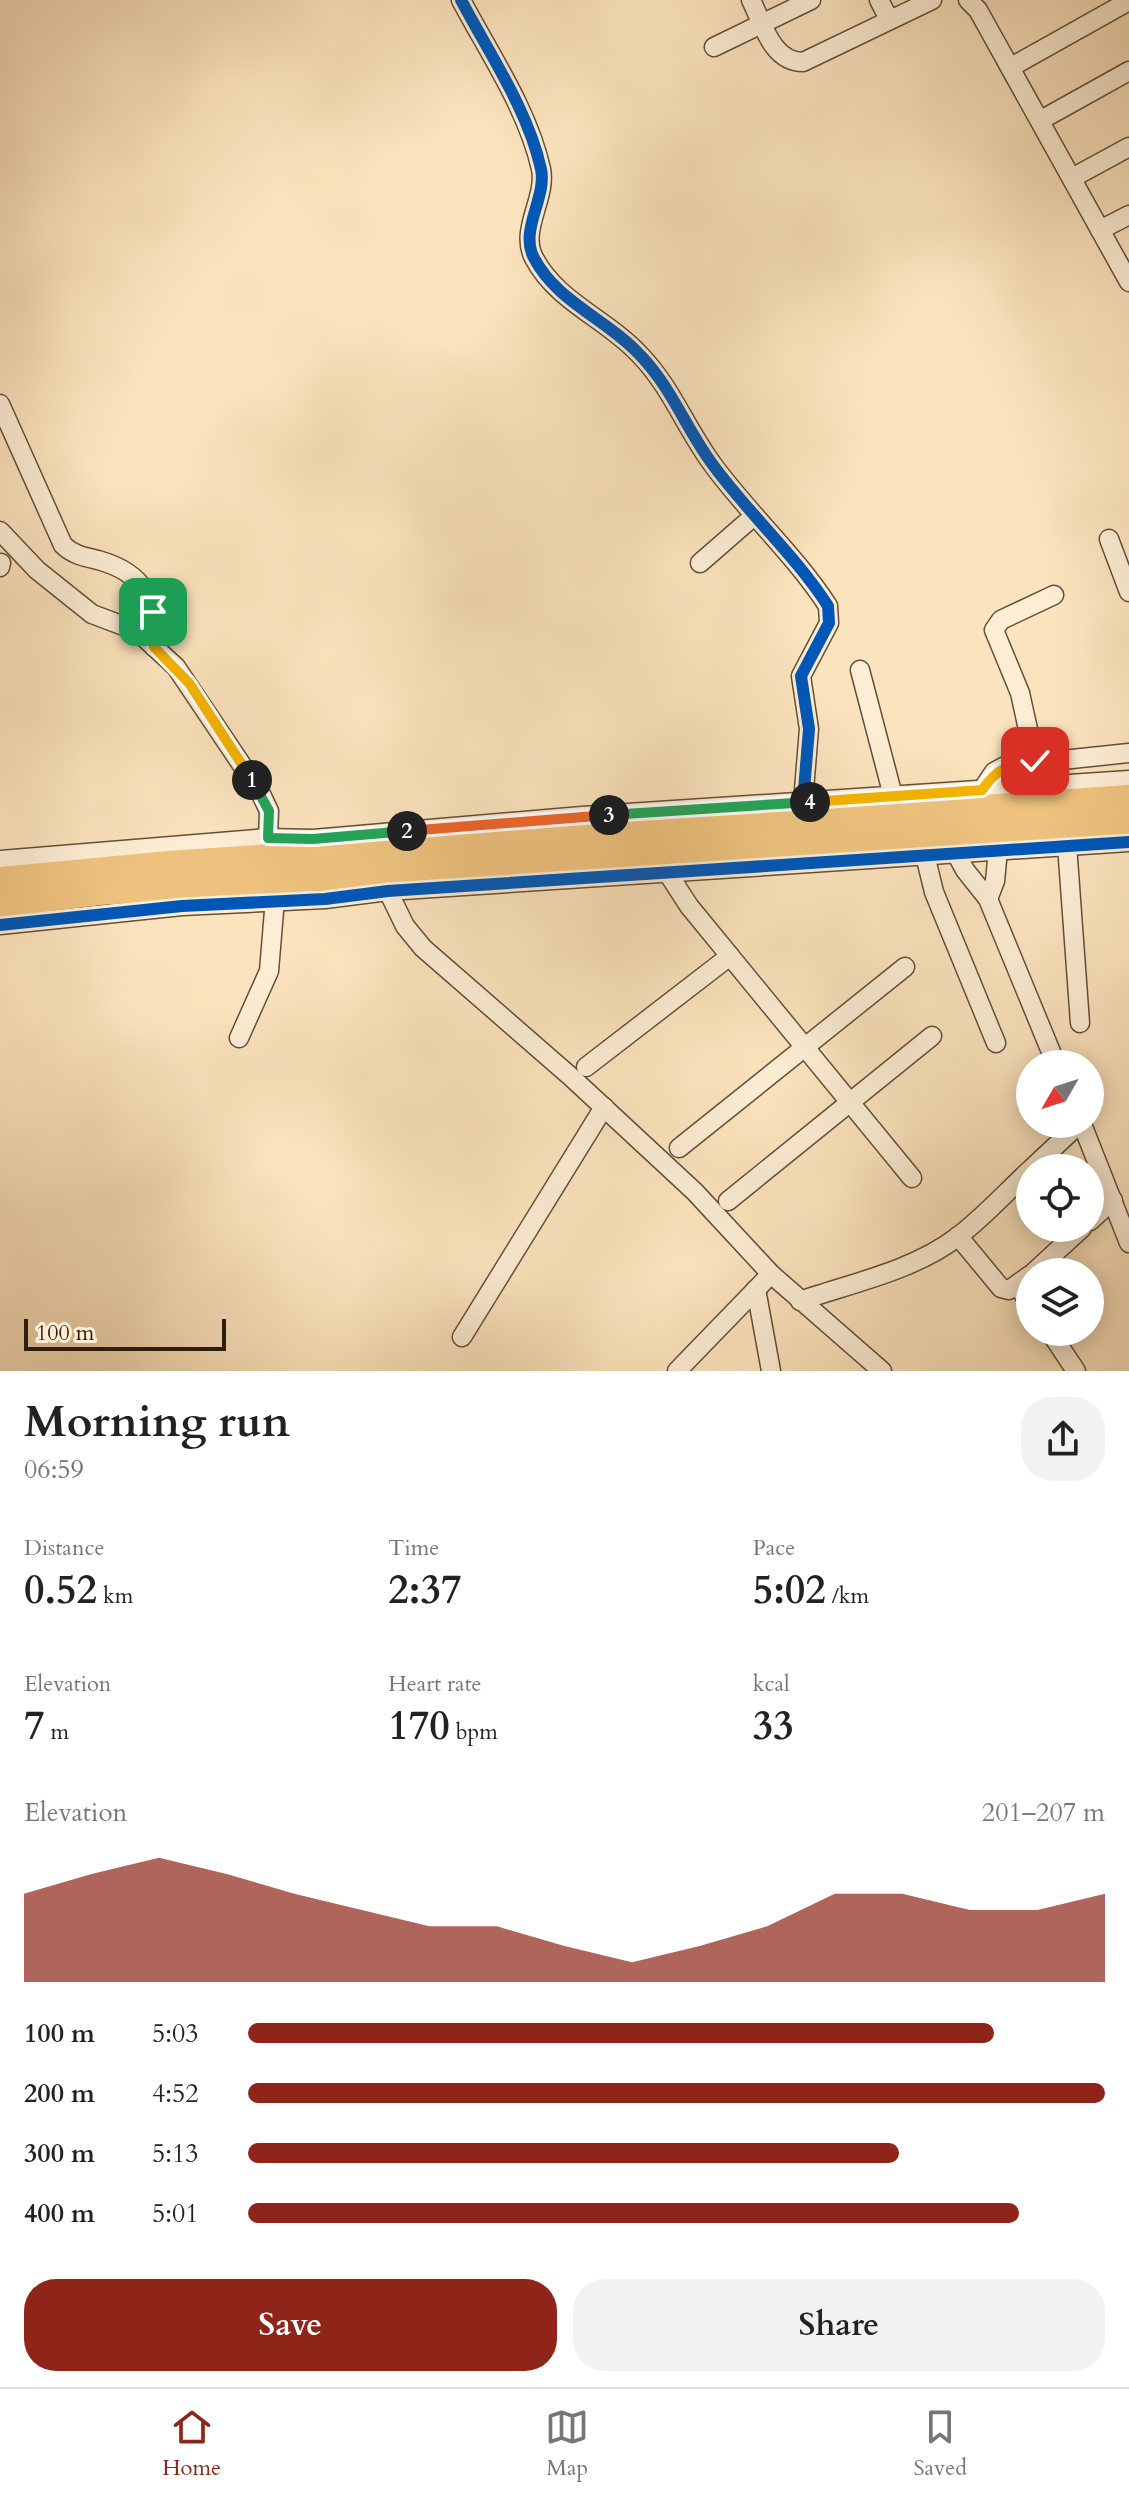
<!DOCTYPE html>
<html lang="en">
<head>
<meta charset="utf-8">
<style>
  :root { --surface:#fff; --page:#f2f2f2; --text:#222; --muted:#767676; --line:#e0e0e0; --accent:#8f2418 }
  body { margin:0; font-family:Cardo,serif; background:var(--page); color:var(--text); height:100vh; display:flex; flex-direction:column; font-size:30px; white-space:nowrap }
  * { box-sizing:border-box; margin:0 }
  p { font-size:26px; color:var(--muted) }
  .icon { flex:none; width:44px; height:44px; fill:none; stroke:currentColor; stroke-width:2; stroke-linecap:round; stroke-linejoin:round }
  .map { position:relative; height:1371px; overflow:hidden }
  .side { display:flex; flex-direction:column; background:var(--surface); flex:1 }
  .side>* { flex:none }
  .needle { width:52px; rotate:231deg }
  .fabs { position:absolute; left:1016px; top:1050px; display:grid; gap:16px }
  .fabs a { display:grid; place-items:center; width:88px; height:88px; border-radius:50%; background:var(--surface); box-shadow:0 4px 20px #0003; font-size:40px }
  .scale { position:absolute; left:24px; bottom:20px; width:202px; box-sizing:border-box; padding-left:8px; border:4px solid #301e0d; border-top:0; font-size:22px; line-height:28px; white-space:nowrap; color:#301e0d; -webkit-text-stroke:6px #fcedd4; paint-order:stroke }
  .pin { position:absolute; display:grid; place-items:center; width:68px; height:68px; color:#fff; margin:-34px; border-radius:16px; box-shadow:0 4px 12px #0006 }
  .km { position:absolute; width:40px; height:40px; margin:-20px; border-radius:50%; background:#222; color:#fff; font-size:22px; line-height:40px; text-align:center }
  .round { display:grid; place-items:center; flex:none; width:84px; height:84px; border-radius:32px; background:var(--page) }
  .summary { display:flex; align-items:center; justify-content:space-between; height:136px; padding:0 24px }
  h1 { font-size:44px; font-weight:600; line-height:60px }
  .stats { display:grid; grid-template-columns:repeat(3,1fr); gap:12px; height:136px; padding:8px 24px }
  .stats div { display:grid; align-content:center }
  .stats b { font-size:40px; font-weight:600 }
  .stats small { font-size:22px; font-weight:400 }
  .stats p { font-size:22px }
  .chart { height:224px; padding:16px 24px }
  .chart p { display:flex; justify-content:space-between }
  .chart svg { width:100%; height:144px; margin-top:8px; fill:var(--accent); opacity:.7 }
  .action { display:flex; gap:16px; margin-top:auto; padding:16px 24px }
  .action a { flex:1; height:92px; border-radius:32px; background:var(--accent); color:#fff; font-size:32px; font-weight:600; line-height:92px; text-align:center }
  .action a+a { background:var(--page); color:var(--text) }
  ul { padding:0 24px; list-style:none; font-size:26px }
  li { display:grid; grid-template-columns:128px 96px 1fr; align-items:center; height:60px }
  li i { height:20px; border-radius:10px; background:var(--accent) }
  .tab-bar { display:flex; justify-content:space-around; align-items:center; height:112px; border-top:2px solid var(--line); background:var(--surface); font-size:22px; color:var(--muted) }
  .tab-bar a { display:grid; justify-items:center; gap:4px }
  .tab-bar .on { color:var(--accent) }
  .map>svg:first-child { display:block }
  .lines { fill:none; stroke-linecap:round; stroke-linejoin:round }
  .minor-casing { stroke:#634f39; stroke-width:21 }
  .highway-casing { stroke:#301e0d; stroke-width:31 }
  .minor { stroke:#fcedd4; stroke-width:18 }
  .highway { stroke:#eec27e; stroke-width:28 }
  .cycleway-casing { stroke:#fcedd4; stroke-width:17 }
  .cycleway { stroke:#0057b8; stroke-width:12 }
  .split-1-casing { stroke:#fff; stroke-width:16 }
  .split-2-casing { stroke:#fff; stroke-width:16 }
  .split-3-casing { stroke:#fff; stroke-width:16 }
  .split-4-casing { stroke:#fff; stroke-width:16 }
  .split-5-casing { stroke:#fff; stroke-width:16 }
  .split-1 { stroke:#f5b400; stroke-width:10 }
  .split-2 { stroke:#22a559; stroke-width:10 }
  .split-3 { stroke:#f0652b; stroke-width:10 }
  .split-4 { stroke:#22a559; stroke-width:10 }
  .split-5 { stroke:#f5b400; stroke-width:10 }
</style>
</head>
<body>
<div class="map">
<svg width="1129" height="1371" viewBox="0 0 1129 1371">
  <rect width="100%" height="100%" fill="#fbe3bd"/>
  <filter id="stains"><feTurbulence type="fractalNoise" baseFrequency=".0025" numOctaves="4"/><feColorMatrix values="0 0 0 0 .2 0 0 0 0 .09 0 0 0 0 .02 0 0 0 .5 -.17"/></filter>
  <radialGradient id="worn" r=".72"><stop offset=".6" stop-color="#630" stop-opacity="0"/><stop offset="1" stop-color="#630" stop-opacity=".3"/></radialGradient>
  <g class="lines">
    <g class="minor-casing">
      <g id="minor">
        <path d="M461,0C489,53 528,110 541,169C547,198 519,230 534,258C557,302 607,319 640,355C672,388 686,429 713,465C749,514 795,555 828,606L829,623L801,676L809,729L803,802"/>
        <path d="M751,0C763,24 772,62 803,62L932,0"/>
        <polyline points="879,0 889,19"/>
        <polyline points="968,0 978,10 1129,282"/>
        <polyline points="714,47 811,0"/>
        <polyline points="1011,67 1129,1"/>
        <polyline points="1041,120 1129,71"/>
        <polyline points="1072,178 1129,147"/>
        <polyline points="1100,230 1129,215"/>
        <path d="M0,404L63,545C73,555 85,557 98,560C148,574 153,599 154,647"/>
        <polyline points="0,531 37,570 92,614 137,631 176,667 260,792 269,811 268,838"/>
        <polyline points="1109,539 1129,592"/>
        <polyline points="700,563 754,516"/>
        <polyline points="0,567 1,563"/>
        <polyline points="860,670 893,796"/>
        <polyline points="1035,761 1020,693 994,630 1001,620 1054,595"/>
        <polyline points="982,790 994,772 1005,766 1129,753"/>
        <polyline points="1067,845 1080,1023"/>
        <polyline points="956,853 965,870 988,899 1056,1064"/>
        <polyline points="925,855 934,892 996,1043"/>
        <polyline points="0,860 268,838 313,839 582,816 1129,780"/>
        <polyline points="667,872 689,906 912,1178"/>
        <polyline points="388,891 405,926 423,948 570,1076 695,1192 771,1274 882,1371"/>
        <polyline points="988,899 995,881 998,850"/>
        <polyline points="0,925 182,906 325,899 388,891 1129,842"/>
        <polyline points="239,1038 269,971 275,899"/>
        <polyline points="586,1067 730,956"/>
        <polyline points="1082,1124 1129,1243"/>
        <polyline points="679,1148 905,967"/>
        <polyline points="1032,1168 1079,1124"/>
        <polyline points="728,1201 932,1036"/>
        <polyline points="1090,1221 1113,1200"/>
        <polyline points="958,1236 1001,1288 1009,1290 1030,1275"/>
        <polyline points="1034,1272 1082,1228"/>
        <polyline points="1018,1286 1030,1304"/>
        <polyline points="756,1289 771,1371"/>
        <path d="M800,1301C852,1283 912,1271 956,1238C983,1218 1006,1192 1030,1170"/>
        <polyline points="1050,1332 1076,1371"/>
        <polyline points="462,1337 604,1107"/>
        <polyline points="677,1371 771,1274"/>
      </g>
    </g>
    <g class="highway-casing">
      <g id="highway">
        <polyline points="0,881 169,865 1129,799"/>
        <polyline points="0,903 100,891 1129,823"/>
      </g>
    </g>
    <use href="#minor" class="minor"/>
    <use href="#highway" class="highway"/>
    <g class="cycleway-casing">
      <g id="cycleway">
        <path d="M461,0C489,53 528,110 541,169C547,198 519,230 534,258C557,302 607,319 640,355C672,388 686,429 713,465C749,514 795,555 828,606L829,623L801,676L809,729L803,802"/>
        <polyline points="0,925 182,906 325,899 388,891 1129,842"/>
      </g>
    </g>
    <use href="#cycleway" class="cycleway"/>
  </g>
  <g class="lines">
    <g class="split-1-casing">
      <polyline id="split-1" points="153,612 154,647 189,683 252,780"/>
    </g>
    <g class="split-2-casing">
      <polyline id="split-2" points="252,780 269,811 268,838 313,839 407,831"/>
    </g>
    <g class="split-3-casing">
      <polyline id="split-3" points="407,831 609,815"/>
    </g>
    <g class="split-4-casing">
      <polyline id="split-4" points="609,815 810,802"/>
    </g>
    <g class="split-5-casing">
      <path id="split-5" d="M810,802L982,790C999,766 1007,766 1035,761"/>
    </g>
    <use href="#split-1" class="split-1"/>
    <use href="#split-2" class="split-2"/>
    <use href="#split-3" class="split-3"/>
    <use href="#split-4" class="split-4"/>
    <use href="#split-5" class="split-5"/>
  </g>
  <rect width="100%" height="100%" filter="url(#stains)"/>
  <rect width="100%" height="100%" fill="url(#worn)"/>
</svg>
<div class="fabs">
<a><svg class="needle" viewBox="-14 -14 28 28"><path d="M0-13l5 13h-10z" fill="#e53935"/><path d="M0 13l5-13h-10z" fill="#767676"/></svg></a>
<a><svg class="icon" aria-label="locate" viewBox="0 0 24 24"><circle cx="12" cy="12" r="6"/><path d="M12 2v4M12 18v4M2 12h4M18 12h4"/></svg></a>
<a><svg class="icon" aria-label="layers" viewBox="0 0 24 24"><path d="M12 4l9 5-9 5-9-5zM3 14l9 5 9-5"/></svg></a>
</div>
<div class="scale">100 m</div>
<div class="pin" style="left:153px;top:612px;background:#1e9e55"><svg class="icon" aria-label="arrive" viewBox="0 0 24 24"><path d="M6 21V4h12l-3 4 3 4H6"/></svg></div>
<div class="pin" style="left:1035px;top:761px;background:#d93025"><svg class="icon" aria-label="check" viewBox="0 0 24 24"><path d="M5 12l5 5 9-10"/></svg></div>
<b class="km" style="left:252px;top:780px">1</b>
<b class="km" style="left:407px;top:831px">2</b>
<b class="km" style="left:609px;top:815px">3</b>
<b class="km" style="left:810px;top:802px">4</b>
</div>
<section class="side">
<div class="summary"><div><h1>Morning run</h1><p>06:59</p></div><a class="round"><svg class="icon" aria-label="share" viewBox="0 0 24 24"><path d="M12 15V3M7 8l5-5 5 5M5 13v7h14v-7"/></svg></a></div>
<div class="stats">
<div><p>Distance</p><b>0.52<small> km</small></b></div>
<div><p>Time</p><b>2:37</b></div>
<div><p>Pace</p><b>5:02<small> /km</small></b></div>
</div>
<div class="stats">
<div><p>Elevation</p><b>7<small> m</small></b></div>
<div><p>Heart rate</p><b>170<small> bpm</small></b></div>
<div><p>kcal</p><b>33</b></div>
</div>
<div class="chart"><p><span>Elevation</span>201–207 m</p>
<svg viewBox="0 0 160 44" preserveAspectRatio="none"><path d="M0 44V17L10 11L20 6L30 11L40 17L50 22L60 27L70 27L80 33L90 38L100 33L110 27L120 17L130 17L140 22L150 22L160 17V44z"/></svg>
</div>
<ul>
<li><b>100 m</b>5:03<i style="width:87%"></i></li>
<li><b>200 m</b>4:52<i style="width:100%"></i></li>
<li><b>300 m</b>5:13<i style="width:76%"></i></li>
<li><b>400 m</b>5:01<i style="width:90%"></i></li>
</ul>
<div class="action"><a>Save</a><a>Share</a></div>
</section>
<nav class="tab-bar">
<a class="on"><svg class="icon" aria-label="home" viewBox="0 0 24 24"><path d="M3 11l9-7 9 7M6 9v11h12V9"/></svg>Home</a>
<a><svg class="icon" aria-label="map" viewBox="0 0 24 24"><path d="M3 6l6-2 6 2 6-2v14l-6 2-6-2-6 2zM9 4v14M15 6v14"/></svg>Map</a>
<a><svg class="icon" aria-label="saved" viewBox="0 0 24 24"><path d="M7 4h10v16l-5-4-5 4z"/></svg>Saved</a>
</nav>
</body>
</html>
